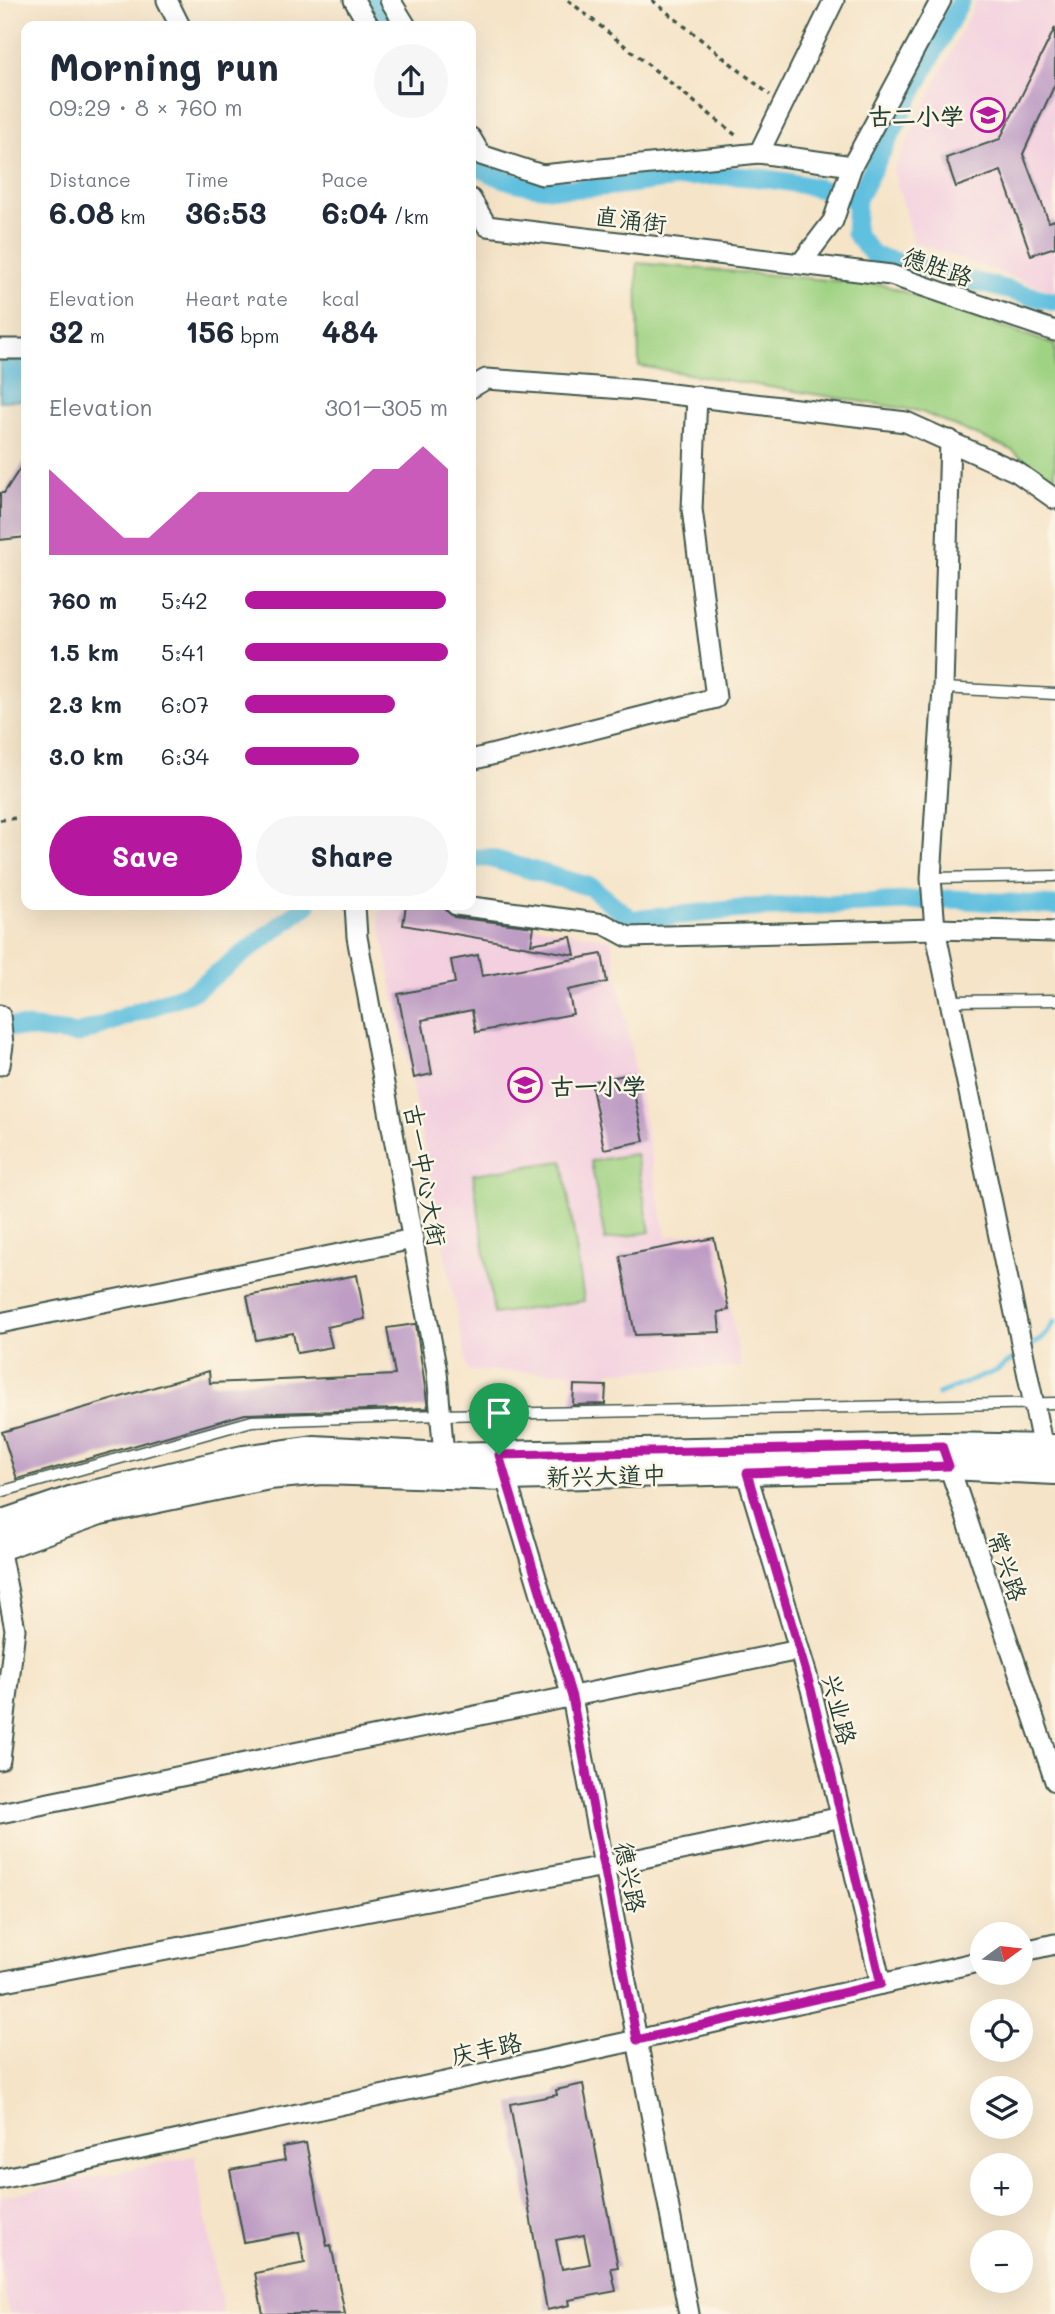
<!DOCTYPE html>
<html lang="en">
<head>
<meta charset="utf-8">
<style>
  :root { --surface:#fff; --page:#f6f6f7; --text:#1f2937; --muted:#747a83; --accent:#b5179e }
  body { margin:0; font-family:Mali,"LXGW WenKai TC",sans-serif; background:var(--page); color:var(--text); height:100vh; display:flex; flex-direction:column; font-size:26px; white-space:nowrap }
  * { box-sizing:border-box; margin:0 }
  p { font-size:23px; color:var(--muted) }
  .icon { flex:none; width:38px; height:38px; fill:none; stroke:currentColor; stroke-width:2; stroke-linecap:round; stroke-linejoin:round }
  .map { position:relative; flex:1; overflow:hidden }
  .drawer { position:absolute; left:21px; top:21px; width:455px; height:889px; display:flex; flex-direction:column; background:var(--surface); border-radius:14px; box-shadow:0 7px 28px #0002 }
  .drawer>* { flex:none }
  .needle { width:46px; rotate:75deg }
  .controls { position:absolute; left:970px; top:1922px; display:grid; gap:14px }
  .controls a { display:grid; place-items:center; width:63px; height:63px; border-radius:50%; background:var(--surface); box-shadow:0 7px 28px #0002; font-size:35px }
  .pin { position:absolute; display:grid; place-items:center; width:60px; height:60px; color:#fff; margin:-72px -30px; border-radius:50% 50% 50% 0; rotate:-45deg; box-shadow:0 0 7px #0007 }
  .pin .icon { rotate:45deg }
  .round { display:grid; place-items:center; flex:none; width:74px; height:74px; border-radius:37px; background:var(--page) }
  .head { display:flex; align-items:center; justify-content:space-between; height:119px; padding:0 28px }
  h1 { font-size:38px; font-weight:700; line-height:52px }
  .metrics { display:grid; grid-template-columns:repeat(3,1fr); gap:10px; height:119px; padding:7px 28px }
  .metrics div { display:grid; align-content:center }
  .metrics b { font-size:30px; font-weight:700 }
  .metrics small { font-size:19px; font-weight:400 }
  .metrics p { font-size:19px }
  .chart { height:196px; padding:14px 28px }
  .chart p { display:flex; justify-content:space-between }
  .chart svg { width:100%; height:126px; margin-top:7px; fill:var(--accent); opacity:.7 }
  .action { display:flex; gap:14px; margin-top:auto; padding:14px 28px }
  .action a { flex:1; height:80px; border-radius:42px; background:var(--accent); color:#fff; font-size:28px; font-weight:700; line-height:80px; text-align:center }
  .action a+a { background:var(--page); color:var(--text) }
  ul { padding:0 28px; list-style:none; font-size:23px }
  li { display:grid; grid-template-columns:112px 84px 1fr; align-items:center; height:52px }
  li i { height:18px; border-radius:9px; background:var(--accent) }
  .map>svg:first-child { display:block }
  .built { fill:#f3cfdf }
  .green { fill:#9fd282; stroke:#5f885b; stroke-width:2 }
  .water { fill:#61c0df; stroke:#407e8a; stroke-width:2 }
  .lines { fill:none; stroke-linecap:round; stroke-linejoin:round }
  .stream { stroke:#61c0df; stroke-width:5 }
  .canal { stroke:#61c0df; stroke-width:19 }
  .building { fill:#be9dc4; fill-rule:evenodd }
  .service-casing { stroke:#3f564a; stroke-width:13 }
  .minor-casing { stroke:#3f564a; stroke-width:23 }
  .secondary-casing { stroke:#3f564a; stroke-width:30 }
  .path { stroke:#3f564a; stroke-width:3.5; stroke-dasharray:5 5; stroke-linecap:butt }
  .service { stroke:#fff; stroke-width:10 }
  .minor { stroke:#fff; stroke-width:19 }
  .secondary { stroke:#fff; stroke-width:26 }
  .route-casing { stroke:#fff; stroke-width:14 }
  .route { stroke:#b5179e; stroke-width:9 }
  .labels { text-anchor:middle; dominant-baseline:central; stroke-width:5; stroke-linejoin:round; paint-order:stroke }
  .poi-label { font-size:24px; font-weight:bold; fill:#1f3d34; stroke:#fcf5e5; text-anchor:end }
  .street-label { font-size:24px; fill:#1f3d34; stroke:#fcf5e5 }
</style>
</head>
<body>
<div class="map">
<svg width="1055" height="2314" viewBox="0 0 1055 2314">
  <rect width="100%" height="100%" fill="#fcf5e5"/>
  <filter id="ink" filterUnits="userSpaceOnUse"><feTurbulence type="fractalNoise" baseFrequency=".0143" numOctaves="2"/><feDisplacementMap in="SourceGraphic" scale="14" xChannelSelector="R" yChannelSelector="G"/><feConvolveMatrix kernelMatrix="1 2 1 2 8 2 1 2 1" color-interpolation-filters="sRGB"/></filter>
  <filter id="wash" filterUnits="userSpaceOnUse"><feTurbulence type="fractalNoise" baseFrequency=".00686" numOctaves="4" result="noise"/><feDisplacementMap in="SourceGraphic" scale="28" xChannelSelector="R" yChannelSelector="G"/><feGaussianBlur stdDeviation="1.57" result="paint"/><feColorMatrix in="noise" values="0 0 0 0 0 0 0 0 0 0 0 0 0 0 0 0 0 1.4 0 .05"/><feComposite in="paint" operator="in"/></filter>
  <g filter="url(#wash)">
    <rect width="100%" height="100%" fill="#f5e4c8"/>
    <g class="built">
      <polygon points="977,0 1055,0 1055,292 914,242 893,170"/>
      <polygon points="390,905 424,905 611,940 666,1237 717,1230 741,1367 609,1371 608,1413 571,1412 572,1372 468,1371 378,913"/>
      <polygon points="195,2156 223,2314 9,2314 0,2267 0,2197"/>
    </g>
    <g class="green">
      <polygon points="637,263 884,285 1055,345 1055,483 1012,450 919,411 639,366"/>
      <polygon points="636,1154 650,1232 605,1240 591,1161"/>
      <polygon points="563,1161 584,1301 494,1314 473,1174"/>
    </g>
    <polygon class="water" points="0,360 26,360 26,400 0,401"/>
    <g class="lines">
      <g class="stream">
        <polyline points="1028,1348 1045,1336 1055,1321"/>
        <polyline points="938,1394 996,1371 1020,1354"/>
      </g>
      <g class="canal">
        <polyline points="371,0 385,26"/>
        <polyline points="961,0 857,199 855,233 874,256 1055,302"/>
        <path d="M471,162C542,211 629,178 707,176C756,174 810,184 856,199"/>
        <polyline points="471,858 489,858 591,887 632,920 751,908 953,899 1055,906"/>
        <polyline points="0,1025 78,1034 194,991 307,905"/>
      </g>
    </g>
    <g id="blocks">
      <g class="building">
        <polygon points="1055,28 1055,84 1023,154 1049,222 1055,220 1055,247 1031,255 1001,171 956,187 946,158 1000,139"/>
        <polygon points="26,459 26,537 0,540 0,493 4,493"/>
        <polygon points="406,905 444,908 454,917 534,927 531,944 571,937 575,955 403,925"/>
        <polygon points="602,954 607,982 568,990 573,1014 476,1032 472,1010 422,1020 432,1074 414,1078 398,994 455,983 451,960 478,955 482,976"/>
        <polygon points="630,1074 644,1141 604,1149 591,1082"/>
        <polygon points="714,1238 729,1310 718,1312 720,1332 635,1335 620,1256"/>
        <polygon points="357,1275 365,1319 327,1327 332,1347 297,1353 293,1333 256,1340 247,1296"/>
        <polygon points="416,1324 428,1408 245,1414 17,1479 2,1432 209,1371 210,1383 395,1375 387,1328"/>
        <polygon points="574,1385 606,1386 605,1404 573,1405"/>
        <path d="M583,2084L618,2267L611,2268L616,2291L569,2300L570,2305L547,2310L510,2104L557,2095L556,2090ZM584,2235L590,2264L562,2269L556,2240Z"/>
        <polygon points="306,2143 327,2246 331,2245 345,2314 263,2314 255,2273 305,2263 299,2232 244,2242 230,2170 285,2160 282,2147"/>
      </g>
    </g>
  </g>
  <g filter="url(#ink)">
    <use href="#blocks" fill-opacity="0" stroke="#3f564a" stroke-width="2"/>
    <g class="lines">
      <g class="service-casing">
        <g id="service">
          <polyline points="943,688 1055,694"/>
          <polyline points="931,878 1055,876"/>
          <polyline points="950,1001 1055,1000"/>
          <polyline points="0,1492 252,1421 441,1415 1055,1403"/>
        </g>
      </g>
      <g class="minor-casing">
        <g id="minor">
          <polyline points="167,0 180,26"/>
          <polyline points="354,0 369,26"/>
          <polyline points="390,0 406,26"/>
          <polyline points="471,138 481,155 542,175 759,153 852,166"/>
          <polyline points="759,153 834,0"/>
          <polyline points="471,199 487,226 891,275 1055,331"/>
          <polyline points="801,263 833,221 852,166 941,0"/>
          <polyline points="0,349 26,349"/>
          <polyline points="471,388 486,379 638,390 906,422 1017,472 1055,499"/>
          <polyline points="950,440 943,688 931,878 935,929 1043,1448"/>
          <polyline points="471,760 716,698 692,509 697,396"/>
          <polyline points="355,905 357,937 437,1372 444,1456"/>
          <polyline points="456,905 604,924 628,937 935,929 1055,932"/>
          <polyline points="0,1015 3,1045 0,1065"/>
          <polyline points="0,1323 413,1239"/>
          <polyline points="945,1454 1055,1781"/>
          <polyline points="743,1461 811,1689 881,1984"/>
          <polyline points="502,1465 572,1697 689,2314"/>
          <polyline points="0,1552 15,1629 0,1760"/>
          <polyline points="0,1813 799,1650"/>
          <polyline points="1020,1952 1055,1944"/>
          <polyline points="0,1982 604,1866 842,1817"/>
          <polyline points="0,2179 637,2040 982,1961"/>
        </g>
      </g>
      <g class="secondary-casing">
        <g id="secondary">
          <polyline points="0,1524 76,1498 243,1459 314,1449 444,1456 942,1446 1055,1448"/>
          <polyline points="0,1547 100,1511 269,1476 321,1471 506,1477 949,1466 1055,1471"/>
        </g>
      </g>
      <g class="path">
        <polyline points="568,0 738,137"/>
        <polyline points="652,0 770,95"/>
        <polyline points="0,820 26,817"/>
      </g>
      <use href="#service" class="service"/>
      <use href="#minor" class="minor"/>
      <use href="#secondary" class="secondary"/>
    </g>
  </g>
  <g class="lines" filter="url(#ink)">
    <g class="route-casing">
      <polygon id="route" points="942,1446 949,1466 747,1473 811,1689 881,1984 637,2040 572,1697 499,1455"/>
    </g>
    <use href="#route" class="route"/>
  </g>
  <defs>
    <g id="school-ring" transform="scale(1.75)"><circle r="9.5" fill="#fcf5e5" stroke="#b5179e" stroke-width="1.5"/><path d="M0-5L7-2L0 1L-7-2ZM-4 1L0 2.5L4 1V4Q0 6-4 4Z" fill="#b5179e"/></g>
  </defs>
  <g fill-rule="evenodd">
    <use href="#school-ring" x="988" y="115"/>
    <use href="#school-ring" x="525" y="1085"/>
  </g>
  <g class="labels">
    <g class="poi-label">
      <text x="964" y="115">古二小学</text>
      <text x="550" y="1085" text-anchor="start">古一小学</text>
    </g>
    <g class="street-label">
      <text transform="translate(631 219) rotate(7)">直涌街</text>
      <text transform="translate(938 266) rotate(19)">德胜路</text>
      <text transform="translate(426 1175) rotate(80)">古一中心大街</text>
      <text transform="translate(606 1475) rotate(-1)">新兴大道中</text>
      <text transform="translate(1008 1566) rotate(71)">常兴路</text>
      <text transform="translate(840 1709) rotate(76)">兴业路</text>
      <text transform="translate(631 1877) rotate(79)">德兴路</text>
      <text transform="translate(486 2048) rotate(-12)">庆丰路</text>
    </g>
  </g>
</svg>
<div class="controls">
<a><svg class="needle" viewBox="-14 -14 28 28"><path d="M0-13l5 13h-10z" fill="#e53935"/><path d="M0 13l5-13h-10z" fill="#747a83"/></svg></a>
<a><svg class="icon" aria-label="locate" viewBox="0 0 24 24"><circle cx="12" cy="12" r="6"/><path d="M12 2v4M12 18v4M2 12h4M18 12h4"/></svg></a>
<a><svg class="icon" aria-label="layers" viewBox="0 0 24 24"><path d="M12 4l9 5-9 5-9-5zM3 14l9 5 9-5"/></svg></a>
<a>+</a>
<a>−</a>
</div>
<div class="pin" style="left:499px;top:1455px;background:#1e9e55"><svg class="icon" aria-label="arrive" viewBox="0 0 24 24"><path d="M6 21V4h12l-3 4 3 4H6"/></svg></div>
<section class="drawer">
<div class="head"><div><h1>Morning run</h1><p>09:29 · 8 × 760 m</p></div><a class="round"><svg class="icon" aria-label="share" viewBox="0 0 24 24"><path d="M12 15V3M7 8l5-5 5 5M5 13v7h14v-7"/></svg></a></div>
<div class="metrics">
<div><p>Distance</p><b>6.08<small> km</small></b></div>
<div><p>Time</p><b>36:53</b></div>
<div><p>Pace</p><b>6:04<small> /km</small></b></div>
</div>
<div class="metrics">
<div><p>Elevation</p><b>32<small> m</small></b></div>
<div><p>Heart rate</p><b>156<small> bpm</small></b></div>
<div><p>kcal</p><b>484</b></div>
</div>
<div class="chart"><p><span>Elevation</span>301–305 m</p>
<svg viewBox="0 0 160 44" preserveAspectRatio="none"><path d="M0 44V14L10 22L20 30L30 38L40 38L50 30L60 22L70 22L80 22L90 22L100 22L110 22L120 22L130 14L140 14L150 6L160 14V44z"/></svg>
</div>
<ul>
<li><b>760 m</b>5:42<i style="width:99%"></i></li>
<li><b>1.5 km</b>5:41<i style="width:100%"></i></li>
<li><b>2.3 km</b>6:07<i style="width:74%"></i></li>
<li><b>3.0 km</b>6:34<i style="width:56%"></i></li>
</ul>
<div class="action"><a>Save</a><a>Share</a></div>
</section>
</div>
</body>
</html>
